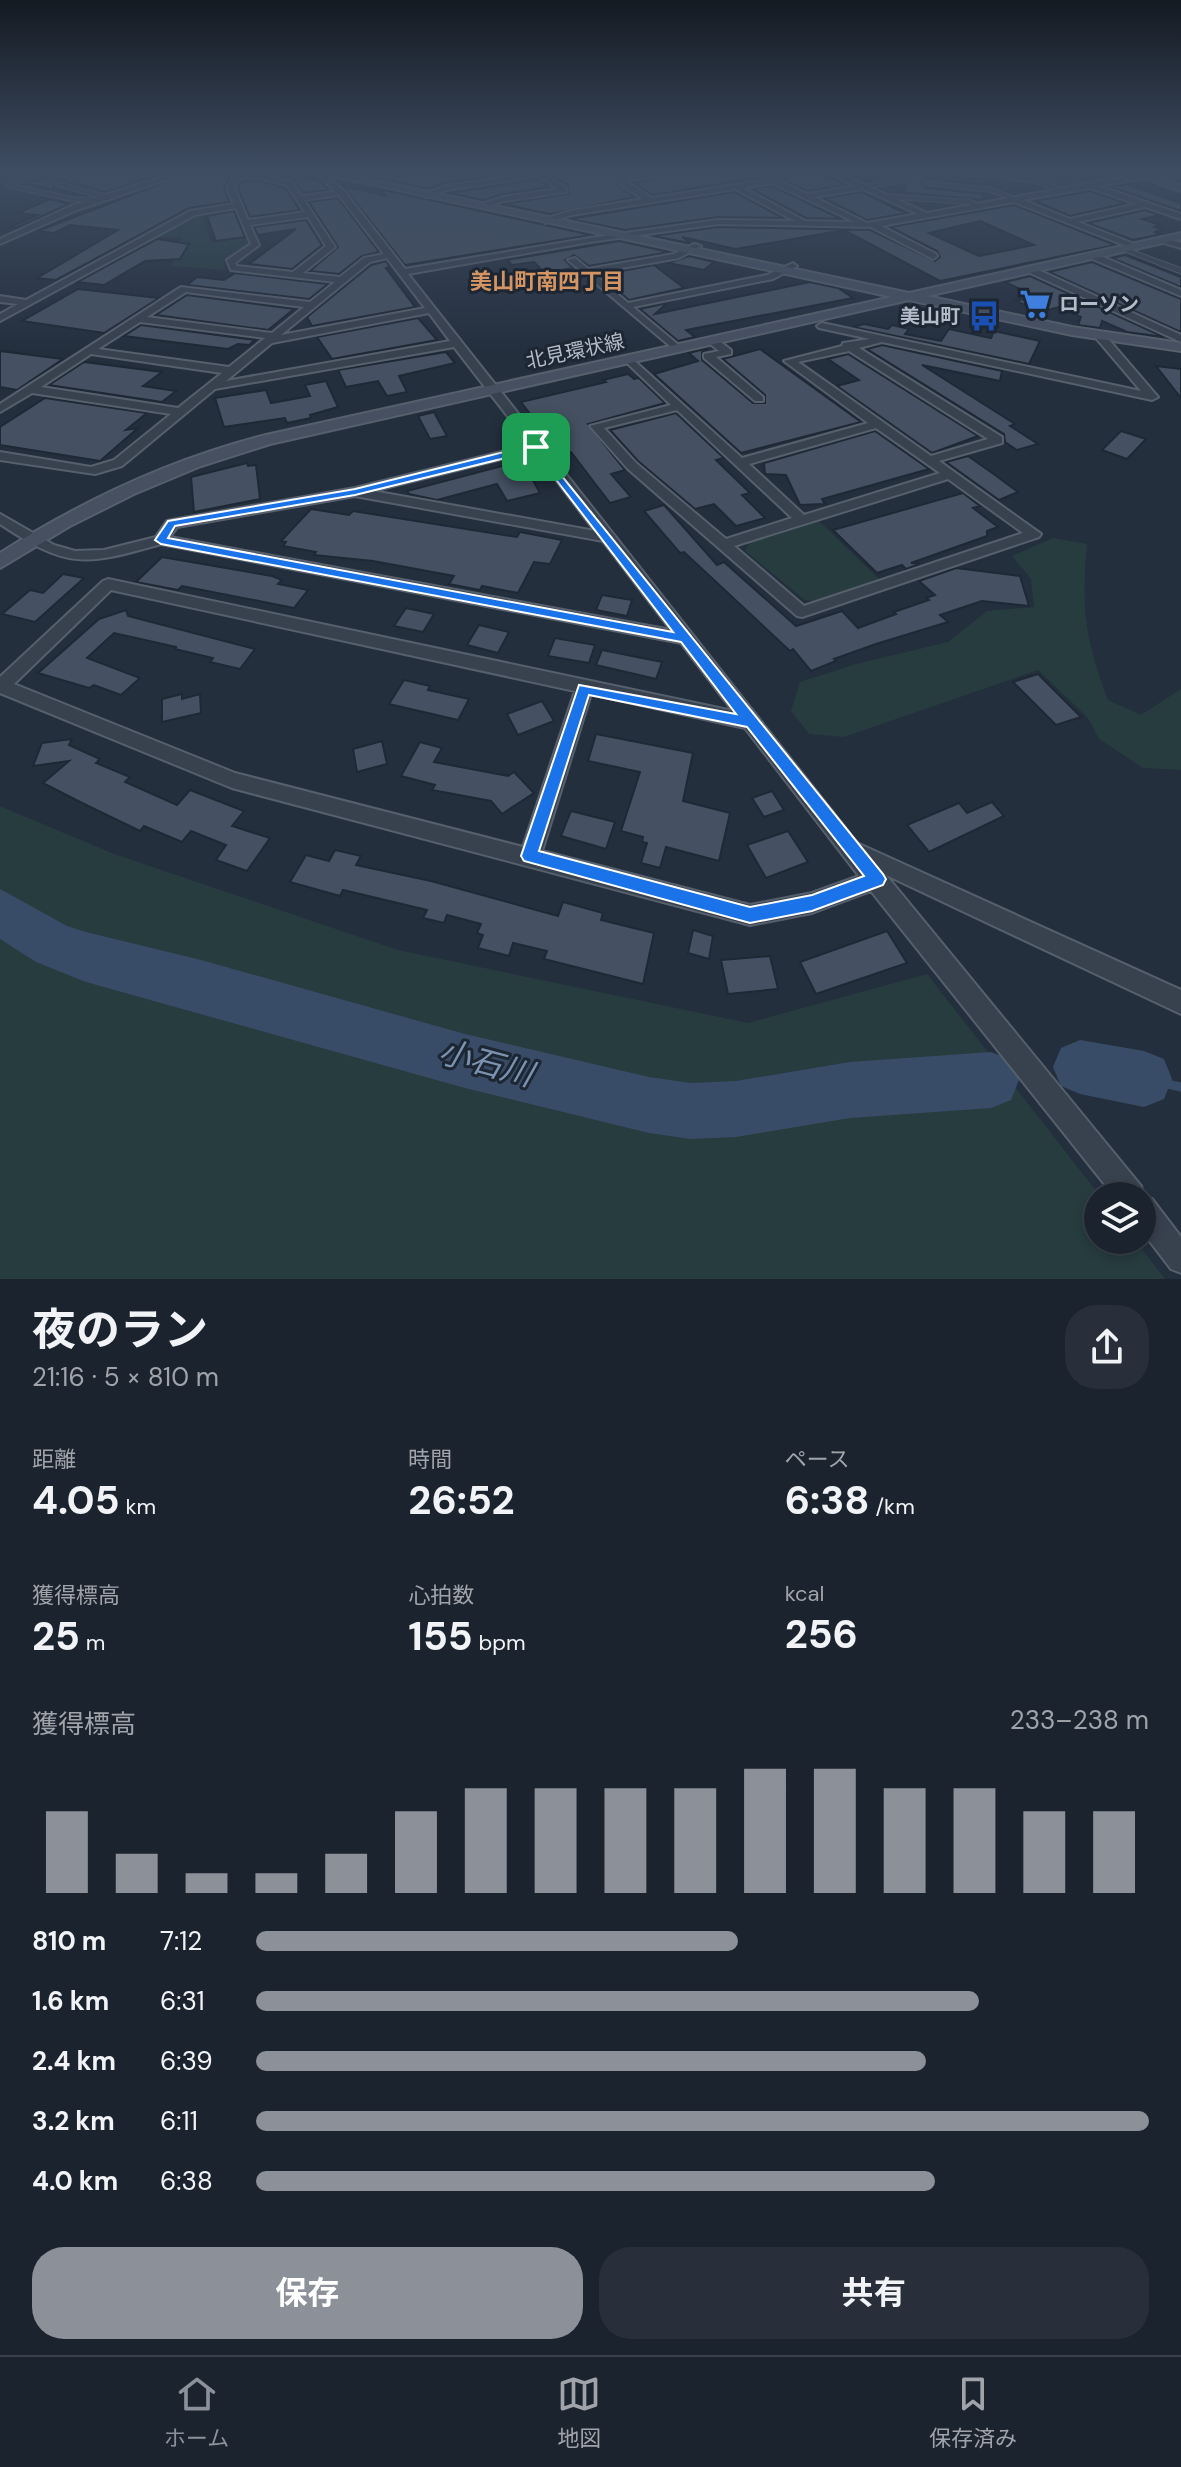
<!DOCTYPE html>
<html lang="ja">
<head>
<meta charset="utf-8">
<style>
  :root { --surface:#1b232e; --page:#282f3a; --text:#f1f3f6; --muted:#a0a4aa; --line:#39404a; --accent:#8c9099 }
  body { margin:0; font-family:"DM Sans","Noto Sans JP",sans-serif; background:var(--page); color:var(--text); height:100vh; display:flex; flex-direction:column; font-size:30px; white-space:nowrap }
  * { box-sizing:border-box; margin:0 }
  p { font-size:26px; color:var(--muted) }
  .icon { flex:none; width:44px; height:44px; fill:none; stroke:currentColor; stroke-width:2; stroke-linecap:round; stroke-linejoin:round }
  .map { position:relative; height:1279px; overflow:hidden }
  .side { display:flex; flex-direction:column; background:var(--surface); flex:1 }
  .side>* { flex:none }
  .buttons { position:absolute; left:1084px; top:1182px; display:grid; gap:16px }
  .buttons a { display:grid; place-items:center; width:72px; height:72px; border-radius:50%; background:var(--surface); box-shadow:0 4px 12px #0003,0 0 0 2px var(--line); font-size:40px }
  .pin { position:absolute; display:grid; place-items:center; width:68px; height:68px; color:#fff; margin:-34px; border-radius:16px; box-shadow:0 4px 12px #0006 }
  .round { display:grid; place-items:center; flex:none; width:84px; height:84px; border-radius:32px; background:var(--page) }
  .head { display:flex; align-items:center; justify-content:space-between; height:136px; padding:0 32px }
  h1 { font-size:44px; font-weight:700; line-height:60px }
  .metrics { display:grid; grid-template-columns:repeat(3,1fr); gap:12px; height:136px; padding:8px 32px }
  .metrics div { display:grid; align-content:center }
  .metrics b { font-size:40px; font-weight:700 }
  .metrics small { font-size:22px; font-weight:400 }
  .metrics p { font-size:22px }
  .chart { height:224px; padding:16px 32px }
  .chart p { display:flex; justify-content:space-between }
  .chart svg { width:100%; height:144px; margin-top:8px; stroke:var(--accent); stroke-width:6 }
  .action { display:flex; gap:16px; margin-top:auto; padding:16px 32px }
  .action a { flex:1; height:92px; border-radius:32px; background:var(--accent); color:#fff; font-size:32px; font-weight:700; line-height:92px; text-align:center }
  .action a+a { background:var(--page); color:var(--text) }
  ul { padding:0 32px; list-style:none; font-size:26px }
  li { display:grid; grid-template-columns:128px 96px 1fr; align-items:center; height:60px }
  li i { height:20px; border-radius:10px; background:var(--accent) }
  .dock { display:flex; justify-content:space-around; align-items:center; height:112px; border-top:2px solid var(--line); background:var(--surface); font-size:22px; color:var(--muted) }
  .dock a { display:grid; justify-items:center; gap:4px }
  .dock .selected { color:var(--accent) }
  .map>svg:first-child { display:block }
  .green { fill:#263c3f }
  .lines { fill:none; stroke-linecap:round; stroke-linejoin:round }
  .stream { stroke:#394c67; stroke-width:9 }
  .river { fill:#394c67; fill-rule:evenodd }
  .building { fill:#455162; stroke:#1f2835; stroke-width:2; fill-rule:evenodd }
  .lane-far1-casing { stroke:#565f6c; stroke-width:6 }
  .lane-casing { stroke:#565f6c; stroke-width:7 }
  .street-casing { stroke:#565f6c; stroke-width:4 }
  .secondary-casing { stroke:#565f6c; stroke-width:4 }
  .path { stroke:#44595c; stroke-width:2; stroke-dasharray:3 3; stroke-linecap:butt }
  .lane-far1 { stroke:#38414e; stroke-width:4 }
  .lane { stroke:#38414e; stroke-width:5 }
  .street { fill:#38414e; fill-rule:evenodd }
  .secondary { fill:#465061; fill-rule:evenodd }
  .route { fill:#1a73e8; stroke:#fff; stroke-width:2; fill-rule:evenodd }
  .labels { text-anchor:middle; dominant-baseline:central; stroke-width:6; stroke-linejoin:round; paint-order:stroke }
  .far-poi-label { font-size:20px; font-weight:bold; fill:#b4bcc9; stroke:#1d2633; text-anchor:start }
  .far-street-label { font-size:20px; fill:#b4bcc9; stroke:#1d2633 }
  .far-neighbourhood-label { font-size:22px; font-weight:bold; fill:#d59563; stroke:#1d2633 }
  .near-water-label { font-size:32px; font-style:italic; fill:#7c92b1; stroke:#1d2633 }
</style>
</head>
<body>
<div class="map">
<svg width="1181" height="1279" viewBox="0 0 1181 1279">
  <rect width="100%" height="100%" fill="#242f3e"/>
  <g class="green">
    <polygon points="1015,170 1113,170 1125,176 1062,187"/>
    <polygon points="201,212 211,242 246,238 249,246 224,262 226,270 172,266 182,237 154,238"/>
    <polygon points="818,520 880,580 818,602 805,600 745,551 749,543"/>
    <path d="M1053,538L1087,544C1081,611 1085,637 1108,700L1141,715L1181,689V770L1143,768L1099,739L1088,718L1038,670L844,737L809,734L791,711L800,682L856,664L948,642L987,611L1034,607L1031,579L1012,556Z"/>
    <polygon points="0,806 114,854 398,950 748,1023 927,974 1100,1196 1098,1240 1135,1240 1165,1279 0,1279"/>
  </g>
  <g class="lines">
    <polyline class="stream" points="1144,1079 1181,1087"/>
    <g class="river">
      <polygon points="0,889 67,926 86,932 201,960 465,1034 649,1077 691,1083 736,1081 850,1062 991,1052 1011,1060 1019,1080 1011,1100 991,1108 850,1118 736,1137 691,1139 649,1133 465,1088 86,982 36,962 0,939"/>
      <polygon points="1080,1040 1144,1051 1164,1059 1172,1079 1164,1099 1144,1107 1080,1094 1061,1086 1053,1067 1061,1048"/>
    </g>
  </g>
  <g class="building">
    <polygon points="71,170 174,170 106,192 57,179 52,182 54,188 76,194 27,184"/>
    <polygon points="197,170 252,170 229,177 224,190 230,202 189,208 56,280 37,278 118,230 70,225 54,233 38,231"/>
    <polygon points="254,170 273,170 320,181 329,190 303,193 293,179"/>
    <polygon points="361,170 533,170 446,183 429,189 366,176"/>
    <polygon points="544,170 596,170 635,197 550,214 503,204 568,194 568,185"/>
    <polygon points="694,170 744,170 756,178 653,195 633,183"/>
    <polygon points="764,170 811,170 846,185 807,191"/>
    <polygon points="914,175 984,180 984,184 926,178 921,183 925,188 983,194 982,200 902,192"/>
    <polygon points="539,179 550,187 503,194 484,200 448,193"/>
    <polygon points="253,180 285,188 300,210 250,217 238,189 240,183"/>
    <polygon points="1126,184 1181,203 1181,211 1111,187"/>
    <polygon points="343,186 386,196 379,189 591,235 405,265"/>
    <polygon points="772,186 841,219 806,218 752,189"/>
    <polygon points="1090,191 1126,203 1070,216 1035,201"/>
    <polygon points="734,192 783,218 718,217 625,230 570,219"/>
    <polygon points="862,192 896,209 908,213 867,220 824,198"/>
    <polygon points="338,198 379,252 362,256 339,274 310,271 338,247 309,202"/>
    <polygon points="50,199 69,204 16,228 11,227 38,215 18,213"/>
    <path d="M1014,205L1115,245L940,281L844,230L736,249L682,237L690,243L653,236L718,227L870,230L935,261L940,257L937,251L890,227ZM980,221L1034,245L979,256L929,233Z"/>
    <polygon points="1145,210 1160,215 1142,219 1160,225 1154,227 1163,230 1154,232 1161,234 1133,240 1088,223"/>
    <polygon points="234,211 245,237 216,241 207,216"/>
    <polygon points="306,220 322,245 292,269 249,264 296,229 258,235 254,227"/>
    <polygon points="157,239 189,244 180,259 145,261 104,285 77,282"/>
    <polygon points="619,241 669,252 589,266 574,255 565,260 573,268 545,273 534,262 512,265 507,260"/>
    <polygon points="1125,255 1181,277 1181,287 1112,258"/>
    <polygon points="689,256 714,262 704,270 668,263"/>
    <polygon points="386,261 390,267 386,268 415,307 312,326 307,317 371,265"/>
    <polygon points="1092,262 1181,299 1181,332 1049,272"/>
    <polygon points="654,265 684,288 629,300 600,275"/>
    <polygon points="235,273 328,284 309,299 187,285 197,277 224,280"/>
    <polygon points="1030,276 1164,337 1127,332 1102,321 1100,328 1078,325 1081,317 1059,307 1040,312 1016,301 1035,296 1005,282"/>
    <polygon points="810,282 838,288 853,298 686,330 695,337 678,341 640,309 667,303 655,314"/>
    <polygon points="78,289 159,298 104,333 22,321"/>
    <polygon points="187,295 294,309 268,330 156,315"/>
    <polygon points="418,318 437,340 332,359 317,337"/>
    <polygon points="864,324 888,329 892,325 909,329 905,334 941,341 949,329 991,338 994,331 1040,341 1029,364 853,327"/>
    <polygon points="141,325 255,340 249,345 238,344 228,349 124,336"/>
    <polygon points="882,345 1002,371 1000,381 922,365 1015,424 1010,426 1038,444 1017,450 1005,442 1004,434 867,349"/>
    <polygon points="708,348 702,352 702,360 753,403 765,403 765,395 723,359 760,349 861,422 741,453 654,374 698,361 689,353"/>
    <polygon points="0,351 39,356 63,359 17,390 0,387"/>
    <polygon points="446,352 455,363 399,376 407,392 387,396 378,381 346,387 338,370"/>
    <polygon points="848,354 978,436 932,453 837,386 859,380 828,359"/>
    <polygon points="84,362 162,372 143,386 176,391 162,402 49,385"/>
    <polygon points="1156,366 1181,369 1181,398"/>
    <polygon points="628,374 634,379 639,378 665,403 588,424 625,470 611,474 631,497 610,503 571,452 566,453 544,426 540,427 521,402 606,382 603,380"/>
    <polygon points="326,381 338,407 310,415 311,418 287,423 285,418 224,427 215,398 266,390 271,403 310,396 305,385"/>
    <polygon points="45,398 147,413 126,430 138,428 100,461 0,445 0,427"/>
    <polygon points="434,412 447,436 430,439 418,416"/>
    <polygon points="676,413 724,458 716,460 750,493 742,495 765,518 736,526 714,504 695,509 638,461 610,430"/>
    <polygon points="875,431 929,469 822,499 825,504 800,505 786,475 765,474 764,463"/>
    <polygon points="1121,431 1146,439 1127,459 1102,450"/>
    <polygon points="968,456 995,475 1018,492 999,500 946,462"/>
    <polygon points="520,457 540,493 507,501 497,484 437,500 409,494 407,491 506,465 503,462"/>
    <polygon points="247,463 248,466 256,465 260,499 194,512 191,477"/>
    <polygon points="963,493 980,506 973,508 998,527 987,531 987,536 911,563 920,564 906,569 902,565 877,573 833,530"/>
    <polygon points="664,505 717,565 724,562 796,626 842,611 858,628 896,614 894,612 929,600 926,598 935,595 919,581 956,568 1020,576 1029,606 982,601 940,615 948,622 876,644 834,659 836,661 811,671 793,649 790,651 684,552 680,553 644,511"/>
    <polygon points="311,509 349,515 353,511 517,537 520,532 562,540 550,564 534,562 518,593 482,586 480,590 449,584 454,576 373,561 314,555 316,552 283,546 286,542 281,541"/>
    <polygon points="162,557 272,576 282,580 278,584 308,590 294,608 182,586 178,590 136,582"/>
    <polygon points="63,574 84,578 35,622 2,614 30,590 43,593"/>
    <polygon points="602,595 632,600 627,616 596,610"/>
    <polygon points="406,608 434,614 423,632 394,626"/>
    <polygon points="126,610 128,616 255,649 240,669 210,662 213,658 175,649 176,647 114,633 87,658 140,678 121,695 94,685 89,688 38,673 99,619"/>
    <polygon points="479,625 509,632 498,653 467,645"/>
    <polygon points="555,638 595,645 589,663 548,656"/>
    <polygon points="602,650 662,662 656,679 596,665"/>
    <polygon points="1038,674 1081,717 1056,725 1013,682"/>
    <polygon points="404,680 430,686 428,690 469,699 458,720 389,704"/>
    <polygon points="182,694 182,699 200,694 201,713 162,722 162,699"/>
    <polygon points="542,701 554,721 518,735 507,714"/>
    <polygon points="596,734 693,753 683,801 730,813 719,861 666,847 660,868 641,863 647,843 642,842 643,837 621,831 640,772 588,761"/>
    <polygon points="72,739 69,745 100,759 96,763 130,777 125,782 177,805 190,790 244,811 232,826 270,838 247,871 216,860 226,845 191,831 182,842 144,826 140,831 82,803 43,783 69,761 33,766 42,743"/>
    <polygon points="382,741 387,764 357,772 353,749"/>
    <polygon points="420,742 442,748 434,762 508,776 514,772 534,793 502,814 491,801 432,790 435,785 401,776"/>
    <polygon points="772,791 784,810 764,817 752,798"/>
    <polygon points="992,802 1004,816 929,852 907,825 959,803 967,813"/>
    <polygon points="571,811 615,822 606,849 561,836"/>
    <polygon points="788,831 808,862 766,878 747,845"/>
    <polygon points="335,850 361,856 356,865 431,881 558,916 563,902 603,913 601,920 654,933 643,984 544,959 547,951 513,943 509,956 478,948 483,935 477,933 481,924 447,915 444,923 423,918 427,910 343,890 340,896 290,882 306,855 329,861"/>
    <polygon points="693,930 713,936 709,959 688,953"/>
    <polygon points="887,931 907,963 816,994 800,962"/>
    <polygon points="770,956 778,989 728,994 721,960"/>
  </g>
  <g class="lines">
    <g class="lane-far1-casing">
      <g id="lane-far1">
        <polyline points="56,170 7,185 71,199 99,200"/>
        <polyline points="868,170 909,174"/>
        <polyline points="950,172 1033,180 1061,190"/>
        <polyline points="926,183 991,190 1014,199"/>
        <polyline points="57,184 107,197"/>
        <polyline points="863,187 907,179"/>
        <polyline points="882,196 970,202 979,206"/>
        <polyline points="1124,249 1165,265"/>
      </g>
    </g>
    <g class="lane-casing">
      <polyline id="lane" points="1160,263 1181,271"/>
    </g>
    <g class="street-casing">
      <g id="street">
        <polygon points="184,170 194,170 77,210 0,244 0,239 71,206"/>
        <path d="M599,170H607L619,178L691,170L625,181L652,198L765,180L747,170H756L779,179L780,181L807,194L856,186L823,170H832L927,213L1142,174L1164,176L1181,173V177L1164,180L1142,178L1099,186L1181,214V219L1145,207L1078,222L1137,245V249H1134L1014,202L881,226L936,254L937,256L933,259L871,227L718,224L590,242L408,274L857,843L1181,990V1014L886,875L1141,1186L1144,1196L1152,1199L1181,1237V1273L1171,1269L1142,1231V1196H1114L871,891L812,913L750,925L232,788L0,693V677L103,581L108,579L733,711L681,643L161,544C84,566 68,569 0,524V514L54,545L75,551L104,550L156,537L167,521L172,520L355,488L530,445L454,347L215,389L122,466L95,474L0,460V452L91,467L114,460L171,414L32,393L0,412V404L181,287L310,302L335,282L231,270L227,260L251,244L236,208L195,215L0,321V314L18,304L0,302V296L26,300L190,211L234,204L227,189L232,178L253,173L292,182L302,196L335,192L316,172L321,171L344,191L405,269L590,238L718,220L795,221L735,189L572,215L545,223V219L570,211L643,199ZM253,177L287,185L305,212L248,220L235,189L237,180ZM772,183L855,222L805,221L743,188ZM1090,188L1137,204L1070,219L1023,200ZM863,189L918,214L867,223L814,197ZM339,195L384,254L364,258L340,277L303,273L335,247L304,200ZM308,217L326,246L293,272L237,266L235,263L259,245L250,225ZM387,258L425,308L281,335L370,262ZM186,292L304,307L272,333L147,317ZM429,313L450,341L226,381L272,343ZM140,322L265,338L229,367L98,349ZM91,354L222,373L178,408L41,387ZM534,451L595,531L373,491ZM355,496L603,541L671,630L170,537L177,527ZM111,590L575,691L523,847L235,773L14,684ZM591,694L745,728L859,876L812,893L750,905L542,851Z"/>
        <polygon points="541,172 566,188 566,192 504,201 480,208 476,206 503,197 557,189 540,176 447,190 425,197 421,195 446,186"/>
        <polygon points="1164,238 1181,243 1181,248 1161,242"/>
        <polygon points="694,244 701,246 679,258 593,273 628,303 767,275 793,263 797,266 773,279 633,307 681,347 681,351 677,352 568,260 575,258 588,269 674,254"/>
        <polygon points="1090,254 1096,254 1181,290 1181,296 1090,258"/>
        <polygon points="1028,268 1034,268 1181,335 1181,342 1028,272"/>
        <path d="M822,323L1141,391L1096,338V334H1104L1158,397L1152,400L882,342L859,348L1002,437V443L939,461L1041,534L1039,537L802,617L797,616L628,469L590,426L671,405L625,361V357L629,356L742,458L868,423L784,361L842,346L843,343L870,339L819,328L817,326ZM849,351L988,439L931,456L798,362ZM677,410L792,518L726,539L636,463L604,428ZM876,428L940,473L804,515L749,464ZM948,479L1023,533L804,606L734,546Z"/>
        <polygon points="709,339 717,339 731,350 731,354 716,357 763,397 763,401 755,401 704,358 704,354 719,351 709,343"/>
      </g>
    </g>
    <g class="secondary-casing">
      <g id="secondary">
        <path d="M306,170H325L909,293L1181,233V239L927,296L1072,327L1181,343V351L1072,335L909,300L270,444L201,466L134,494L70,526L0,568V553C82,501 171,459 266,435L892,297Z"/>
        <polygon points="1120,170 1135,170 1181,185 1181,191"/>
      </g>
    </g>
    <polyline class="path" points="942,261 963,271"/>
    <use href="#lane-far1" class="lane-far1"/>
    <use href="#lane" class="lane"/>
    <use href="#street" class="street"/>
    <use href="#secondary" class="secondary"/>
  </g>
  <linearGradient id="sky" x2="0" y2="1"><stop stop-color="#141a22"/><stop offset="0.49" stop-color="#3f4d63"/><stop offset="1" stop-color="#3f4d63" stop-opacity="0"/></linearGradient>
  <rect width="1181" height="349" fill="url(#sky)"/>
  <path class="route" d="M536,444L883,874L886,879L883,885L812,911L750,923L524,861L521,856L579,685L736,714L681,642L161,544L155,540L168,521L355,489ZM534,451L673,632L168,538L175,526L355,495ZM589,695L747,727L864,876L812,895L750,907L539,851Z"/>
  <defs>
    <g id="supermarket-bare" transform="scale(2.4)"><path d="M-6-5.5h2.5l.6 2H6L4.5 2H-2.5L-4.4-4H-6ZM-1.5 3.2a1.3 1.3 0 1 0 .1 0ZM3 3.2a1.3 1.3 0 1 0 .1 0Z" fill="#3f7fe0" stroke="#1d2633" stroke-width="2.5" paint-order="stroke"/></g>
    <g id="bus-bare" transform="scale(2.4)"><path d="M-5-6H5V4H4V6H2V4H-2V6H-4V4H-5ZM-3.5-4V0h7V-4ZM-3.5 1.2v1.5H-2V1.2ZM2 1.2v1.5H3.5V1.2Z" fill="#1a4fb4" stroke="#1d2633" stroke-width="2.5" paint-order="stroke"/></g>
  </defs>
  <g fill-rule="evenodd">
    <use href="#supermarket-bare" x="1035" y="304"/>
    <use href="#bus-bare" x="984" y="316"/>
  </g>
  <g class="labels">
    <g class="far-poi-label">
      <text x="1059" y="304">ローソン</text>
      <text x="960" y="316" text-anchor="end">美山町</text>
    </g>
    <g class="far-street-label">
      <text transform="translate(575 351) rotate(-12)">北見環状線</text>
    </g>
    <g class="far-neighbourhood-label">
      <text x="547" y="281">美山町南四丁目</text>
    </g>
    <g class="near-water-label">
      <text transform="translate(486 1063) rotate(15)">小石川</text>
    </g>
  </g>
</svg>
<div class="buttons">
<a><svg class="icon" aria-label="layers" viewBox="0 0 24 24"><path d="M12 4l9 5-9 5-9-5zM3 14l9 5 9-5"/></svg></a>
</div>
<div class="pin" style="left:536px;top:447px;background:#1e9e55"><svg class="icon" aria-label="arrive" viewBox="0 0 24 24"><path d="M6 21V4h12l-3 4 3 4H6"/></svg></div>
</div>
<section class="side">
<div class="head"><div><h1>夜のラン</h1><p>21:16 · 5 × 810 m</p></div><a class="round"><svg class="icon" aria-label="share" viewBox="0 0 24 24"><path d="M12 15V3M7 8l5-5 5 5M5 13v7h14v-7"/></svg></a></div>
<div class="metrics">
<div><p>距離</p><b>4.05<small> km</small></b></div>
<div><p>時間</p><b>26:52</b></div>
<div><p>ペース</p><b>6:38<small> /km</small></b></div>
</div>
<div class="metrics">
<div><p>獲得標高</p><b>25<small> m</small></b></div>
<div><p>心拍数</p><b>155<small> bpm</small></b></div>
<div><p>kcal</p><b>256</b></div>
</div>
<div class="chart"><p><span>獲得標高</span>233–238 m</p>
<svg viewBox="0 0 160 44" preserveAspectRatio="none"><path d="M5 44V19M15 44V32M25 44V38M35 44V38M45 44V32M55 44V19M65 44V12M75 44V12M85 44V12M95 44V12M105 44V6M115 44V6M125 44V12M135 44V12M145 44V19M155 44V19"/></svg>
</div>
<ul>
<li><b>810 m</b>7:12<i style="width:54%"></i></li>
<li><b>1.6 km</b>6:31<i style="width:81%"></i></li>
<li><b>2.4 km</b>6:39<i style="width:75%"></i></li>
<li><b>3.2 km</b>6:11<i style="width:100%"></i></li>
<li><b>4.0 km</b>6:38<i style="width:76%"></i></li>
</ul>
<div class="action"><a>保存</a><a>共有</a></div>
</section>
<nav class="dock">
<a class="selected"><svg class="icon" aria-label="home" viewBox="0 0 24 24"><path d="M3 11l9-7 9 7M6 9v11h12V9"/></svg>ホーム</a>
<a><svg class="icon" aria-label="map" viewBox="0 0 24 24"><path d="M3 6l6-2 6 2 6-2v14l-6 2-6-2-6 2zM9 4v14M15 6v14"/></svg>地図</a>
<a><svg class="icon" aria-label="saved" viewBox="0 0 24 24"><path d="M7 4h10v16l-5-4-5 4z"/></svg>保存済み</a>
</nav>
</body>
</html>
